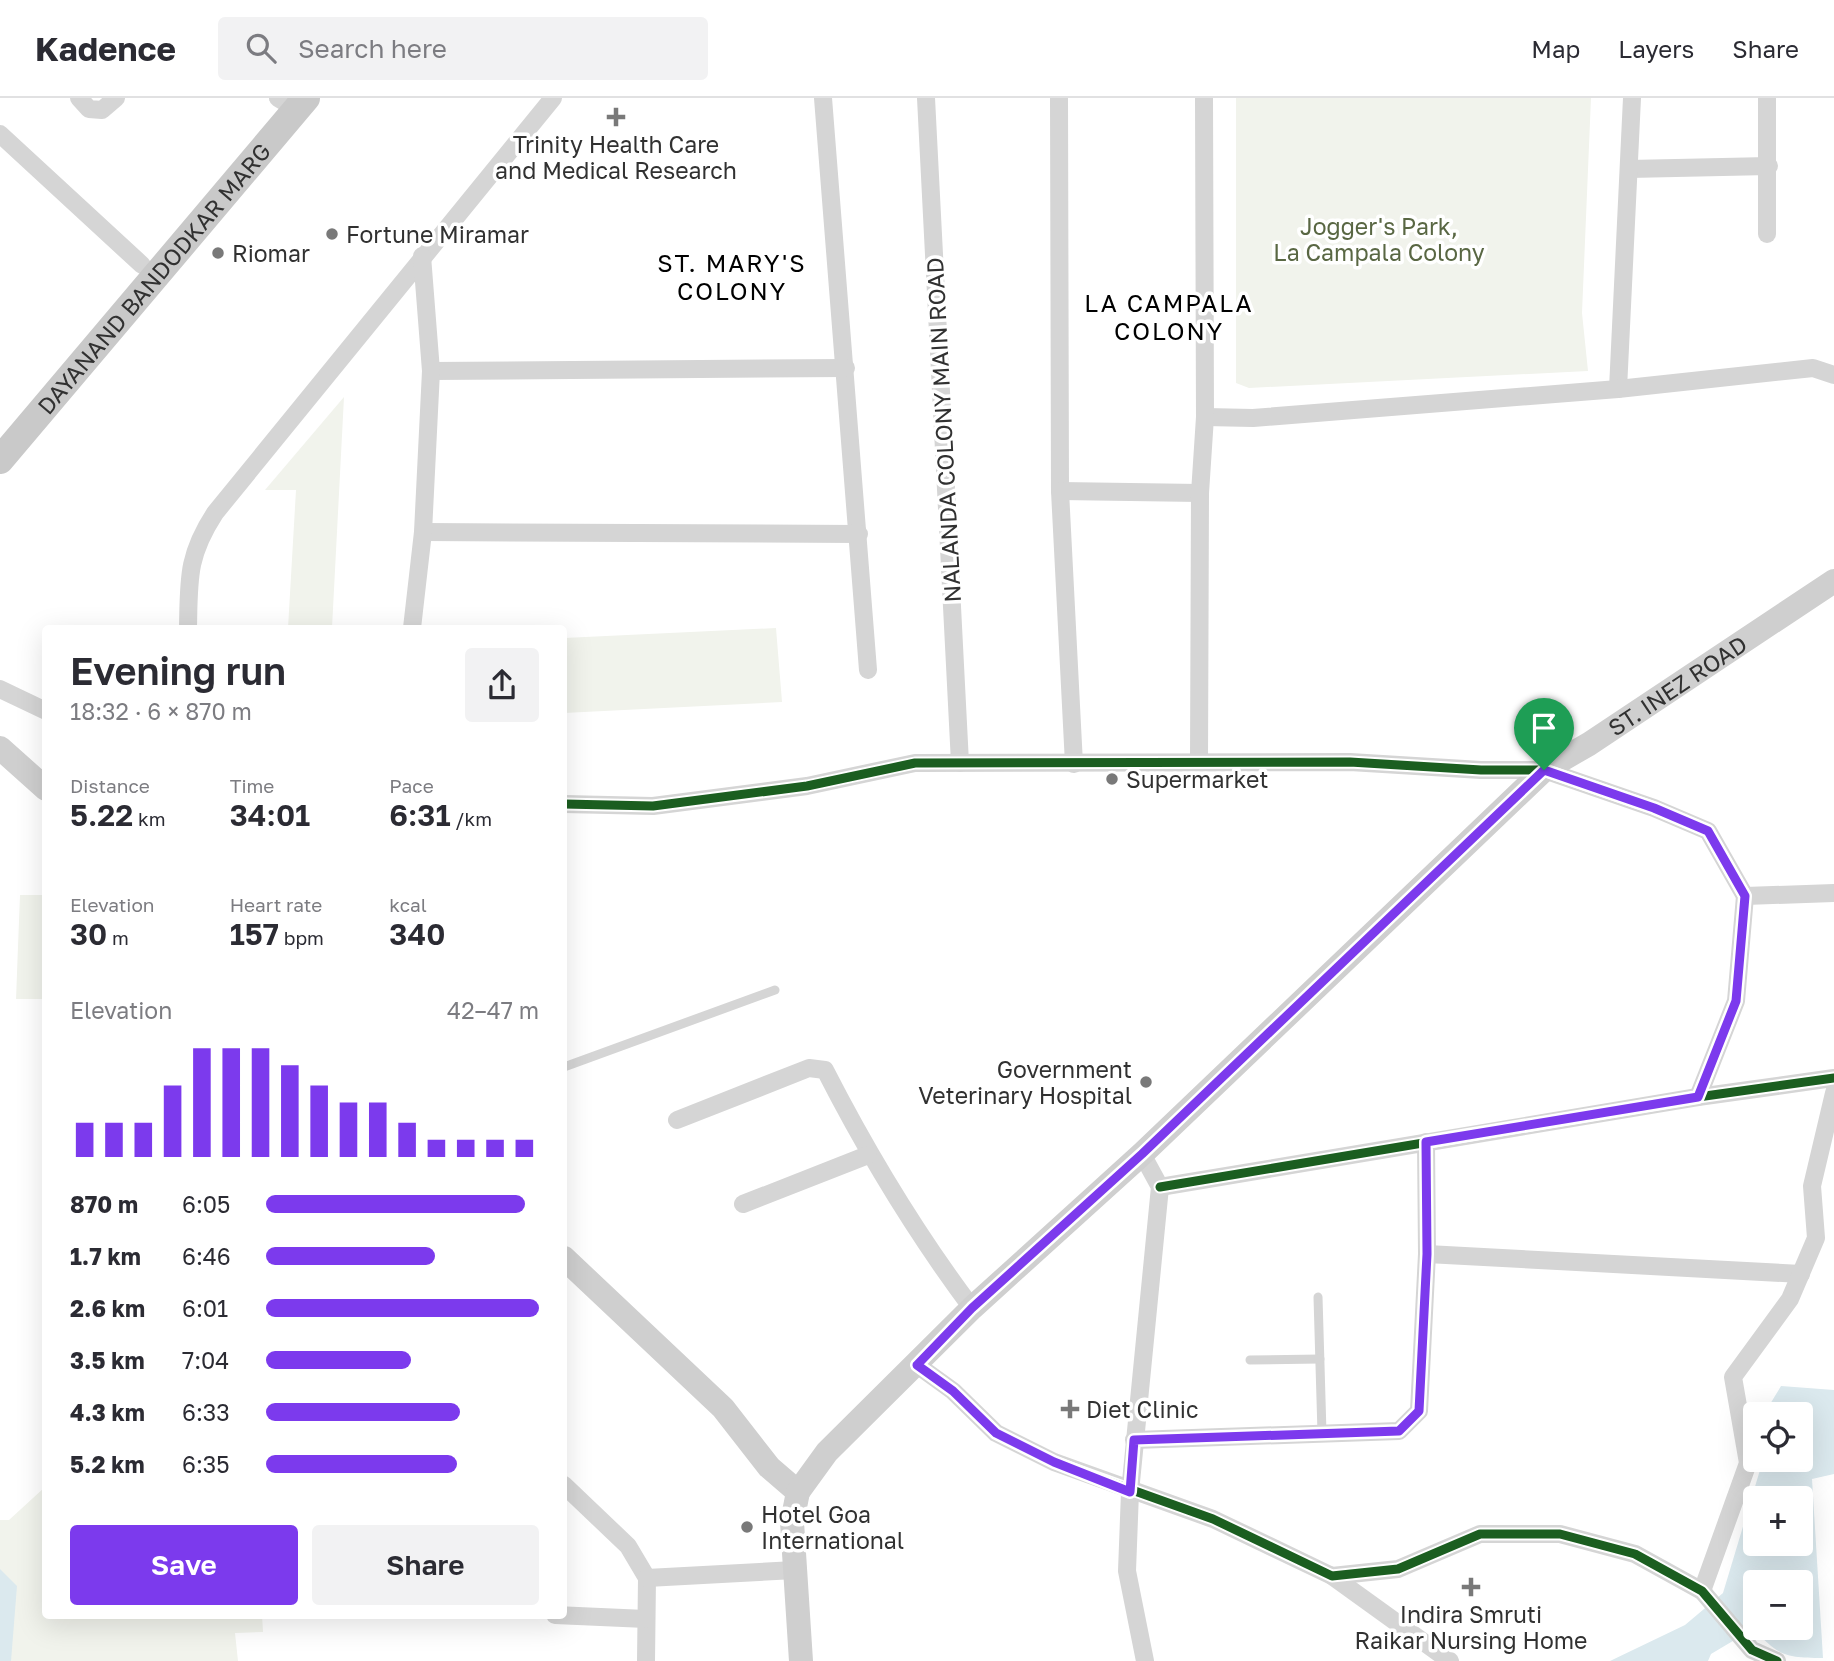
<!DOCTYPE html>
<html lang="en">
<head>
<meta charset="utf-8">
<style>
  :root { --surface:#fff; --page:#f2f2f3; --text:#2b2b33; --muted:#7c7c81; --line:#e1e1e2; --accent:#7c3aed }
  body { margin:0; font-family:"Golos Text",sans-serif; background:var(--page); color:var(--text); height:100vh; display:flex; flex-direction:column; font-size:26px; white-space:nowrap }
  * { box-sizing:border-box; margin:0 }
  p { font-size:23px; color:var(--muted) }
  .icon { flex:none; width:38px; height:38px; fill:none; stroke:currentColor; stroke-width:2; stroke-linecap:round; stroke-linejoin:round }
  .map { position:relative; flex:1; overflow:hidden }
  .details { position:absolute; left:42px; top:527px; width:525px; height:994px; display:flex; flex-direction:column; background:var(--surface); border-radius:7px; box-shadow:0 7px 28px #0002 }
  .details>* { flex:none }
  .tools { position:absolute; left:1743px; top:1304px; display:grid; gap:14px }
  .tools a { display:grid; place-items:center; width:70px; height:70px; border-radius:7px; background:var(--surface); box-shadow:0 7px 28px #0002; font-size:35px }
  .pin { position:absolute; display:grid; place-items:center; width:60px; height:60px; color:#fff; margin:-72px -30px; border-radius:50% 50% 50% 0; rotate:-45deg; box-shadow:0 0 7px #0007 }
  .pin .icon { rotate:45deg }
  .round { display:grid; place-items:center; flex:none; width:74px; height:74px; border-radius:7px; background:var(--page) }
  .summary { display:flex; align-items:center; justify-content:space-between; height:119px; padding:0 28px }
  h1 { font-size:38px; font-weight:600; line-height:52px }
  .metrics { display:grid; grid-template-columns:repeat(3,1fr); gap:10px; height:119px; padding:7px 28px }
  .metrics div { display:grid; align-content:center }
  .metrics b { font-size:30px; font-weight:600 }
  .metrics small { font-size:19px; font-weight:400 }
  .metrics p { font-size:19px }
  .chart { height:196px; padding:14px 28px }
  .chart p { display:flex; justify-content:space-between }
  .chart svg { width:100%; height:126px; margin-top:7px; stroke:var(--accent); stroke-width:6 }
  .primary-button { display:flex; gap:14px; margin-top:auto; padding:14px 28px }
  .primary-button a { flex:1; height:80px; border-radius:7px; background:var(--accent); color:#fff; font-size:28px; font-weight:600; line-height:80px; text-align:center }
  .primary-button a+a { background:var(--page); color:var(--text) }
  ul { padding:0 28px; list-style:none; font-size:23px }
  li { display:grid; grid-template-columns:112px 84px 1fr; align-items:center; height:52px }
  li i { height:18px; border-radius:9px; background:var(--accent) }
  header { display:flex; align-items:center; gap:42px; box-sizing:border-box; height:98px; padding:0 35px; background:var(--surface); border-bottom:2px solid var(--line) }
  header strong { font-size:33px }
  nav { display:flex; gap:38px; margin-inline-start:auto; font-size:24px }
  .search { width:490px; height:63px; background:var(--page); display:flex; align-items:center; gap:18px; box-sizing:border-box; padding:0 24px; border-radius:7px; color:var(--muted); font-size:26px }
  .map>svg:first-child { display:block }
  .green { fill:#f1f3ec }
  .water { fill:#dbe9ee; fill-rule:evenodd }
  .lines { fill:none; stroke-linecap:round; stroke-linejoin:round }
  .lane { stroke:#d5d5d5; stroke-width:9 }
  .street { stroke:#d5d5d5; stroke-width:18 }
  .secondary { stroke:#cfcfcf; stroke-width:24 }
  .primary { stroke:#c9c9c9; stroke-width:28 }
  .cycleway-casing { stroke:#fff; stroke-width:13 }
  .cycleway { stroke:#1b5e20; stroke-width:9 }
  .route-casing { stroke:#fff; stroke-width:14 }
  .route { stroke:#7c3aed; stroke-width:9 }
  .poi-dot { fill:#797979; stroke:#fff; stroke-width:2.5 }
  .labels { text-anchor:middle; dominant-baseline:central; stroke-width:7; stroke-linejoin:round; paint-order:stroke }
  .poi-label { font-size:23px; fill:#313131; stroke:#fff; text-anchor:start }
  .park-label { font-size:23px; fill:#596743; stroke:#fff }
  .street-label { font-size:23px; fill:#313131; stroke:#fff }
  .neighbourhood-label { font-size:24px; letter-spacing:2px; fill:#000; stroke:#fff }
</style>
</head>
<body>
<header>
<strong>Kadence</strong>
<div class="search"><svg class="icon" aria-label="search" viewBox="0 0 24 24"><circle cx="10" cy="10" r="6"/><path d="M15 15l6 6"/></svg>Search here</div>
<nav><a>Map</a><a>Layers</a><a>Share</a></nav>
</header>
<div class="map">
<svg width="1834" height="1563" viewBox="0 0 1834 1563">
  <rect width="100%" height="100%" fill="#fff"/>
  <g class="green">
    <polygon points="1236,0 1591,0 1582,215 1588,273 1249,290 1236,285"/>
    <polygon points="344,299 332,530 288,530 296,392 265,392"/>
    <polygon points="776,530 782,604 564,615 564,540"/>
    <polygon points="20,797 45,797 45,901 16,901"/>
    <polygon points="45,1389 46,1517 262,1517 263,1534 235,1535 238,1563 0,1563 0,1422 9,1422"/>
  </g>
  <g class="water">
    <path d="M1781,1288L1834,1292V1376L1812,1381L1823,1560C1784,1560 1780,1558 1753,1531L1711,1556L1708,1563H1610L1685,1527L1723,1495L1760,1372V1362H1801V1316H1764ZM1755,1400H1801V1446H1755ZM1755,1484H1801V1530H1755Z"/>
    <polygon points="0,1471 17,1488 11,1563 0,1563"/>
  </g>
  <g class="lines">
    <g class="lane">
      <polyline points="564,969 775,892"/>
      <polyline points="1318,1199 1322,1335"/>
      <polyline points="1250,1262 1320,1261"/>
    </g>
    <g class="street">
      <polyline points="79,0 89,11 102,12 116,0"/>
      <polyline points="278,0 283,3"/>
      <polyline points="823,0 868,572"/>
      <polyline points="926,0 960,665"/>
      <polyline points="1059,0 1060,393 1074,666"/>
      <polyline points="0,36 142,167"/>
      <polyline points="1629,71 1769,68"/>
      <polyline points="1767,136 1767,0"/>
      <polyline points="431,273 846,270"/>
      <polyline points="1618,291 1632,0"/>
      <polyline points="1205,319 1253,320 1618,291 1813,270 1834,277"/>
      <polyline points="1060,393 1200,395"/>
      <polyline points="423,434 859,436"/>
      <path d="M188,530C189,481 187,458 215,415L553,0"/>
      <polyline points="412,530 423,434 431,273 422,158"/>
      <polyline points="0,591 46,613"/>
      <polyline points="1199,664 1200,395 1205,319 1204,0"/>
      <polyline points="564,706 653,708 807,688 915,665 1350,664 1481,672 1544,672 1654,710 1708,733 1745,798 1736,903 1698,999"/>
      <polyline points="1745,798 1834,795"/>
      <path d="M677,1022L809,970L825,972C868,1056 915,1134 972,1210"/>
      <polyline points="1142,1056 1160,1089 1130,1394 1127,1473 1145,1563"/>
      <polyline points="1160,1089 1698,999 1834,980"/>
      <polyline points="743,1106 868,1057"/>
      <polyline points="1427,1156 1801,1176"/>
      <polyline points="917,1267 953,1293 996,1335 1054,1364 1213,1421 1332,1478 1398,1471 1480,1436 1560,1436 1635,1456 1702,1493 1752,1552 1777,1563"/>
      <polyline points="1134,1342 1399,1333 1419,1313 1427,1156 1426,1044"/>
      <polyline points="564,1387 628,1448 647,1480 646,1563"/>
      <polyline points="1332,1478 1450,1563"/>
      <polyline points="647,1480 795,1472"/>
      <polyline points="1702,1493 1748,1365 1733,1279 1790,1201 1816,1140 1812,1088 1834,995"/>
      <polyline points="555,1517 646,1521"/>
    </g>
    <g class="secondary">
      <polyline points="0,650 46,691"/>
      <polyline points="564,1160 723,1310 769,1369 798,1394 792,1424 801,1563"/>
      <path id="s1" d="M798,1394L827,1354L972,1210L1142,1056L1544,672L1589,646L1834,483"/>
    </g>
    <path class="primary" id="s2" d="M0,362L306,0"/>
    <g class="cycleway-casing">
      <g id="cycleway">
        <polyline points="564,706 653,708 807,688 915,665 1350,664 1481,672 1544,672 1654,710 1708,733 1745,798 1736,903 1698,999"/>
        <polyline points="1160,1089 1698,999 1834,980"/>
        <polyline points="917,1267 953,1293 996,1335 1054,1364 1213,1421 1332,1478 1398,1471 1480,1436 1560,1436 1635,1456 1702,1493 1752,1552 1777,1563"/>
      </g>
    </g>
    <use href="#cycleway" class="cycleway"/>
  </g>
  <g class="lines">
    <g class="route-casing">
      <polygon id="route" points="1544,672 1654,710 1708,733 1745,798 1736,903 1698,999 1426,1044 1427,1156 1419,1313 1399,1333 1134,1342 1130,1394 1054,1364 996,1335 953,1293 917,1267 972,1210 1142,1056"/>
    </g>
    <use href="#route" class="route"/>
  </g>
  <g class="poi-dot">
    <path d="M612.5 8.5h7v7h7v7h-7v7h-7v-7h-7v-7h7z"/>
    <circle cx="332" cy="136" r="7"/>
    <circle cx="218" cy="155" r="7"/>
    <circle cx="1112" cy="681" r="7"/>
    <circle cx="1146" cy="984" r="7"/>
    <path d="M1066.5 1300.5h7v7h7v7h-7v7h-7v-7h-7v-7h7z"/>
    <circle cx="747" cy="1429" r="7"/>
    <path d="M1467.5 1478.5h7v7h7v7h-7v7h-7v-7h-7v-7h7z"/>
  </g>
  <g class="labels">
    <g class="poi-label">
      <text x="616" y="46" text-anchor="middle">Trinity Health Care<tspan x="616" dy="26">and Medical Research</tspan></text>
      <text x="346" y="136">Fortune Miramar</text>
      <text x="232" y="155">Riomar</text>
      <text x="1126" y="681">Supermarket</text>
      <text x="1132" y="971" text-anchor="end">Government<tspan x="1132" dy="26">Veterinary Hospital</tspan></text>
      <text x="1086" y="1311">Diet Clinic</text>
      <text x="761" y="1416">Hotel Goa<tspan x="761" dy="26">International</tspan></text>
      <text x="1471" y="1516" text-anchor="middle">Indira Smruti<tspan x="1471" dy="26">Raikar Nursing Home</tspan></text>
    </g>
    <g class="park-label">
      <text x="1379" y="128">Jogger's Park,<tspan x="1379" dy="26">La Campala Colony</tspan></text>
    </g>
    <g class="street-label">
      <text stroke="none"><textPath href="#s2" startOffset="238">DAYANAND BANDODKAR MARG</textPath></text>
      <text transform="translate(943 332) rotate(-93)">NALANDA COLONY MAIN ROAD</text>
      <text stroke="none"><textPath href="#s1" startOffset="1197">ST. INEZ ROAD</textPath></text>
    </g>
    <g class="neighbourhood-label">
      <text x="732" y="164">ST. MARY'S<tspan x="732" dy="28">COLONY</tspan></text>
      <text x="1169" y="204">LA CAMPALA<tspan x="1169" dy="28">COLONY</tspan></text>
    </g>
  </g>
</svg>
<div class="tools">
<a><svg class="icon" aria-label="locate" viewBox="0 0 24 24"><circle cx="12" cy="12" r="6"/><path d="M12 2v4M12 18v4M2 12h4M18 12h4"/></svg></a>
<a>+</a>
<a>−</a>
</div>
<div class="pin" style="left:1544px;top:672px;background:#1e9e55"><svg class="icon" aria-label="arrive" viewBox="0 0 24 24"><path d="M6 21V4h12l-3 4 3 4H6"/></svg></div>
<section class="details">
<div class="summary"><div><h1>Evening run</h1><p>18:32 · 6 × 870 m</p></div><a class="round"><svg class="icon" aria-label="share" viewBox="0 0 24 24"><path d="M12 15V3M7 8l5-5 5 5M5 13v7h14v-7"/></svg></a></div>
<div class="metrics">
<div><p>Distance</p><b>5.22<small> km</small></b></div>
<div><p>Time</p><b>34:01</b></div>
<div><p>Pace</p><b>6:31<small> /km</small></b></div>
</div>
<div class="metrics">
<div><p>Elevation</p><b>30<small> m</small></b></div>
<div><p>Heart rate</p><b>157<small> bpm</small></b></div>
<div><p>kcal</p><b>340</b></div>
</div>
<div class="chart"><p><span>Elevation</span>42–47 m</p>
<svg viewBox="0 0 160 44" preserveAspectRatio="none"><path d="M5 44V32M15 44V32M25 44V32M35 44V19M45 44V6M55 44V6M65 44V6M75 44V12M85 44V19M95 44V25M105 44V25M115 44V32M125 44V38M135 44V38M145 44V38M155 44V38"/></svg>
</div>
<ul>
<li><b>870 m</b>6:05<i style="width:95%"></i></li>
<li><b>1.7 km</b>6:46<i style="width:62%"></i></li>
<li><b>2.6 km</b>6:01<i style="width:100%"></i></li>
<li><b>3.5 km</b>7:04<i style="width:53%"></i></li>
<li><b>4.3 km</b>6:33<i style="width:71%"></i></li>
<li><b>5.2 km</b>6:35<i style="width:70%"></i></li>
</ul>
<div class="primary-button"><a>Save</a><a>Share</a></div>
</section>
</div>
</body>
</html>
